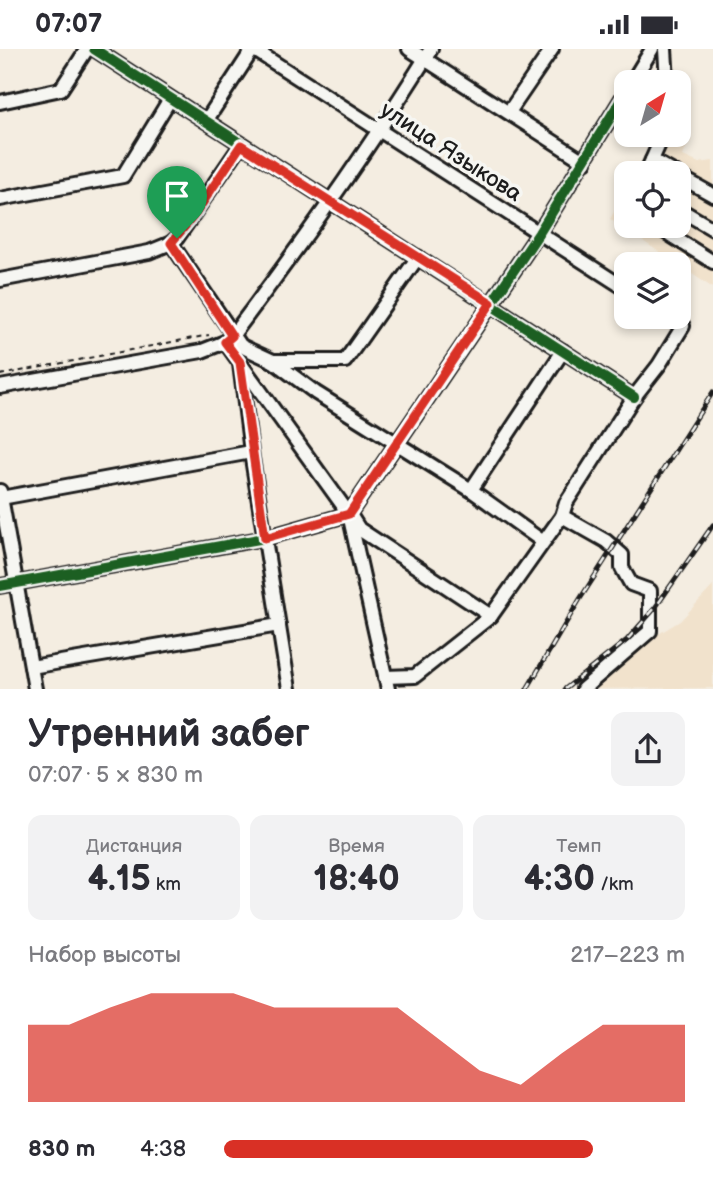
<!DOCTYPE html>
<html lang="ru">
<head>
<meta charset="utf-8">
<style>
  :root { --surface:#fff; --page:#f2f2f3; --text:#2b2b33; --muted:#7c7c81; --accent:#d93025 }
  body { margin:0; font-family:"Balsamiq Sans",sans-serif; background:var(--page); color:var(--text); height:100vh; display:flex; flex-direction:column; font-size:26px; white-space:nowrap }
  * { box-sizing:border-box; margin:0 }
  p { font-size:23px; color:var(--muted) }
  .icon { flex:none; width:38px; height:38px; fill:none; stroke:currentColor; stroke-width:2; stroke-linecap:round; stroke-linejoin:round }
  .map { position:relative; height:640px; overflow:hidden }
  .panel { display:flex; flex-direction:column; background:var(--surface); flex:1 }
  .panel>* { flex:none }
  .needle { width:46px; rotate:37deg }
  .controls { position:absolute; left:614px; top:21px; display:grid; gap:14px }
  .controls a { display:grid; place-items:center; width:77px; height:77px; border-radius:14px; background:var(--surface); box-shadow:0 4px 10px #0003; font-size:35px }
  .pin { position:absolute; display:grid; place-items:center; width:60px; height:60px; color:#fff; margin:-72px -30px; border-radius:50% 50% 50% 0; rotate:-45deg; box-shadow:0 0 7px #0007 }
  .pin .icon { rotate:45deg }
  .round { display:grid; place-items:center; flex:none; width:74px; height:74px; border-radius:14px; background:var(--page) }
  .headline { display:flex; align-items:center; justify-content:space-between; height:119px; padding:0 28px }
  h1 { font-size:38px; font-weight:700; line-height:52px }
  .stats { display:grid; grid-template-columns:repeat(3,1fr); gap:10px; height:119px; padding:7px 28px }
  .stats div { display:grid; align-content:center; border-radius:14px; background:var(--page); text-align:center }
  .stats b { font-size:35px; font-weight:700 }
  .stats small { font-size:19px; font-weight:400 }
  .stats p { font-size:19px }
  .chart { height:196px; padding:14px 28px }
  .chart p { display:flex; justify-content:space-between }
  .chart svg { width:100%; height:126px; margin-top:7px; fill:var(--accent); opacity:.7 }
  ul { padding:0 28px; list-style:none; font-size:23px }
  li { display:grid; grid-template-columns:112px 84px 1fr; align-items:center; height:52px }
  li i { height:18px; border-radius:9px; background:var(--accent) }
  .status { display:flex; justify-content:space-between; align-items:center; height:49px; padding:0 35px; background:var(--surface); direction:ltr }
  .status svg { height:19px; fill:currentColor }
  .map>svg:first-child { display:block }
  .built { fill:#f1e2cc }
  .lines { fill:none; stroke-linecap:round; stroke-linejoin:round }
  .minor-casing { stroke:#1c1c1c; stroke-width:18 }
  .path { stroke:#1c1c1c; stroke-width:2; stroke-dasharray:5 5; stroke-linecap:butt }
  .minor { stroke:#f6f6f2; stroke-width:12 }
  .rail-casing { stroke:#1c1c1c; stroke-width:5 }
  .rail { stroke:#f6f6f2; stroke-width:2.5; stroke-dasharray:8; stroke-linecap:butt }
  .cycleway-casing { stroke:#f6f6f2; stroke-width:15 }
  .cycleway { stroke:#1b5e20; stroke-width:10 }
  .route-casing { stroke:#fff; stroke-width:14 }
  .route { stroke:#d93025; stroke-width:9 }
  .labels { text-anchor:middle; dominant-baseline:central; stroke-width:7; stroke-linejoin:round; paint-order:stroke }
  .street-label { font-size:23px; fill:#1c1c1c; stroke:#f6f6f2 }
</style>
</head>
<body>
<div class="status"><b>07:07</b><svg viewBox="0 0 49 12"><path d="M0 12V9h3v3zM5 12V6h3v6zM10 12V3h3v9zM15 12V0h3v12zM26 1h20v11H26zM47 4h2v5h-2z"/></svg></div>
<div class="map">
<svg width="713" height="640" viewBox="0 0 713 640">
  <rect width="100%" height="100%" fill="#f4ede1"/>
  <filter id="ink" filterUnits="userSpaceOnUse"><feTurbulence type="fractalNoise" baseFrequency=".0143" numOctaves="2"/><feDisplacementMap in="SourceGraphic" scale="14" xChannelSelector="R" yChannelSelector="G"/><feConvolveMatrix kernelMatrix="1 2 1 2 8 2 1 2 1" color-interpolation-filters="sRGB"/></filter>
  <g filter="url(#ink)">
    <g class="built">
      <polygon points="666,31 685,31 687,96 683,107 699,114 713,112 713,239 610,170 626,142 626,177 679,177 679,124 637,124 647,106 652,86 679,86 679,33 666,33"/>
      <polygon points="713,537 713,639 575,640 599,621 680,572"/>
    </g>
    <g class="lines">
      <g class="minor-casing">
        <g id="minor">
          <polyline points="94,0 634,348"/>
          <polyline points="409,0 585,113"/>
          <polyline points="665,0 667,33"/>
          <polyline points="632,33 652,0"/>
          <polyline points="0,53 61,40 87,0"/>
          <polyline points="509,63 552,0"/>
          <polyline points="206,72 253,0 626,240"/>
          <polyline points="663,86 652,111 675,124"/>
          <polyline points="646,124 652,111"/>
          <polyline points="679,127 713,146"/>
          <polyline points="0,150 123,127 170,50"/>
          <polyline points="679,160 713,180"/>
          <polyline points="656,177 713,213"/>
          <polyline points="171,194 241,297 273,312 345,312 418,208"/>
          <polyline points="0,231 149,203 171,194 177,189 241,96"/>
          <polyline points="225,293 349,465 388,640"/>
          <polyline points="273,312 316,344 471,441 542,492"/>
          <polyline points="240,315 251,403 289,640"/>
          <path d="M0,338L202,302L225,293L232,287C302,194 370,99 431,0"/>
          <polyline points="471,441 563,302"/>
          <polyline points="0,442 35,640"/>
          <polyline points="1,449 251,403"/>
          <polyline points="562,467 606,492 622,506 622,519 631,535 650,542 650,582 583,640"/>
          <polyline points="352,469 359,480 491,567"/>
          <polyline points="0,537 265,489 349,465 539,184 626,43"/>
          <polyline points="31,618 279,576"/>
          <polyline points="385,628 415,627 491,567 562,467 566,454 634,348 659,316 683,277 669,268"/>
        </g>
      </g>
      <polyline class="path" points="0,326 209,286"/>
      <use href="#minor" class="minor"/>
      <g class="rail-casing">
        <g id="rail">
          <polyline points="527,640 580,550 713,343"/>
          <polyline points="565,640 627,591 655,559 713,476"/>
        </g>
      </g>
      <use href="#rail" class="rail"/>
      <g class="cycleway-casing">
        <g id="cycleway">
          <polyline points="94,0 634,348"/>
          <polyline points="0,537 265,489 349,465 539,184 626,43"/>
        </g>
      </g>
      <use href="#cycleway" class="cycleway"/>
    </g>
  </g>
  <g class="lines" filter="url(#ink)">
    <g class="route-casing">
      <polygon id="route" points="241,96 491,254 349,465 265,489 240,313 225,293 232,287 171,194 195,165"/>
    </g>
    <use href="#route" class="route"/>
  </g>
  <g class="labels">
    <g class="street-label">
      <text transform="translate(451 103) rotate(33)">улица Языкова</text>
    </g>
  </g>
</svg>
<div class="controls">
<a><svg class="needle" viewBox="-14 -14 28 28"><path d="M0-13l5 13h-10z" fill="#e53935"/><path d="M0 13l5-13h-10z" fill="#7c7c81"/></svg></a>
<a><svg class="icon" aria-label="locate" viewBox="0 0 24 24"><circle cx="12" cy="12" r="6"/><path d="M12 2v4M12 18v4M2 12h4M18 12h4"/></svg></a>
<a><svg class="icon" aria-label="layers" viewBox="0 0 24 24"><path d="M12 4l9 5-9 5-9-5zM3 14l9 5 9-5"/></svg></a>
</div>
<div class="pin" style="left:177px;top:189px;background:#1e9e55"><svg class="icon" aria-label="arrive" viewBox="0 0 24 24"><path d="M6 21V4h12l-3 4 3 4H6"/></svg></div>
</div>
<section class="panel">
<div class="headline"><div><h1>Утренний забег</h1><p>07:07 · 5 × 830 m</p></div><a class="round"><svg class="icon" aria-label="share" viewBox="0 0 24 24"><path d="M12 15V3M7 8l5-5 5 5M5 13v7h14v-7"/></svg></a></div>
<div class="stats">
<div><p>Дистанция</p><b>4.15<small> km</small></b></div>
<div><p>Время</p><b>18:40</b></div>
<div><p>Темп</p><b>4:30<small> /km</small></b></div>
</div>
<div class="chart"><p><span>Набор высоты</span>217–223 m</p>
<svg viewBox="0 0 160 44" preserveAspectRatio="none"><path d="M0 44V17L10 17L20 11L30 6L40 6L50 6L60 11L70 11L80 11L90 11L100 22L110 33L120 38L130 27L140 17L150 17L160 17V44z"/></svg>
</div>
<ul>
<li><b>830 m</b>4:38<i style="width:80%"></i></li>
</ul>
</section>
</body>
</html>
